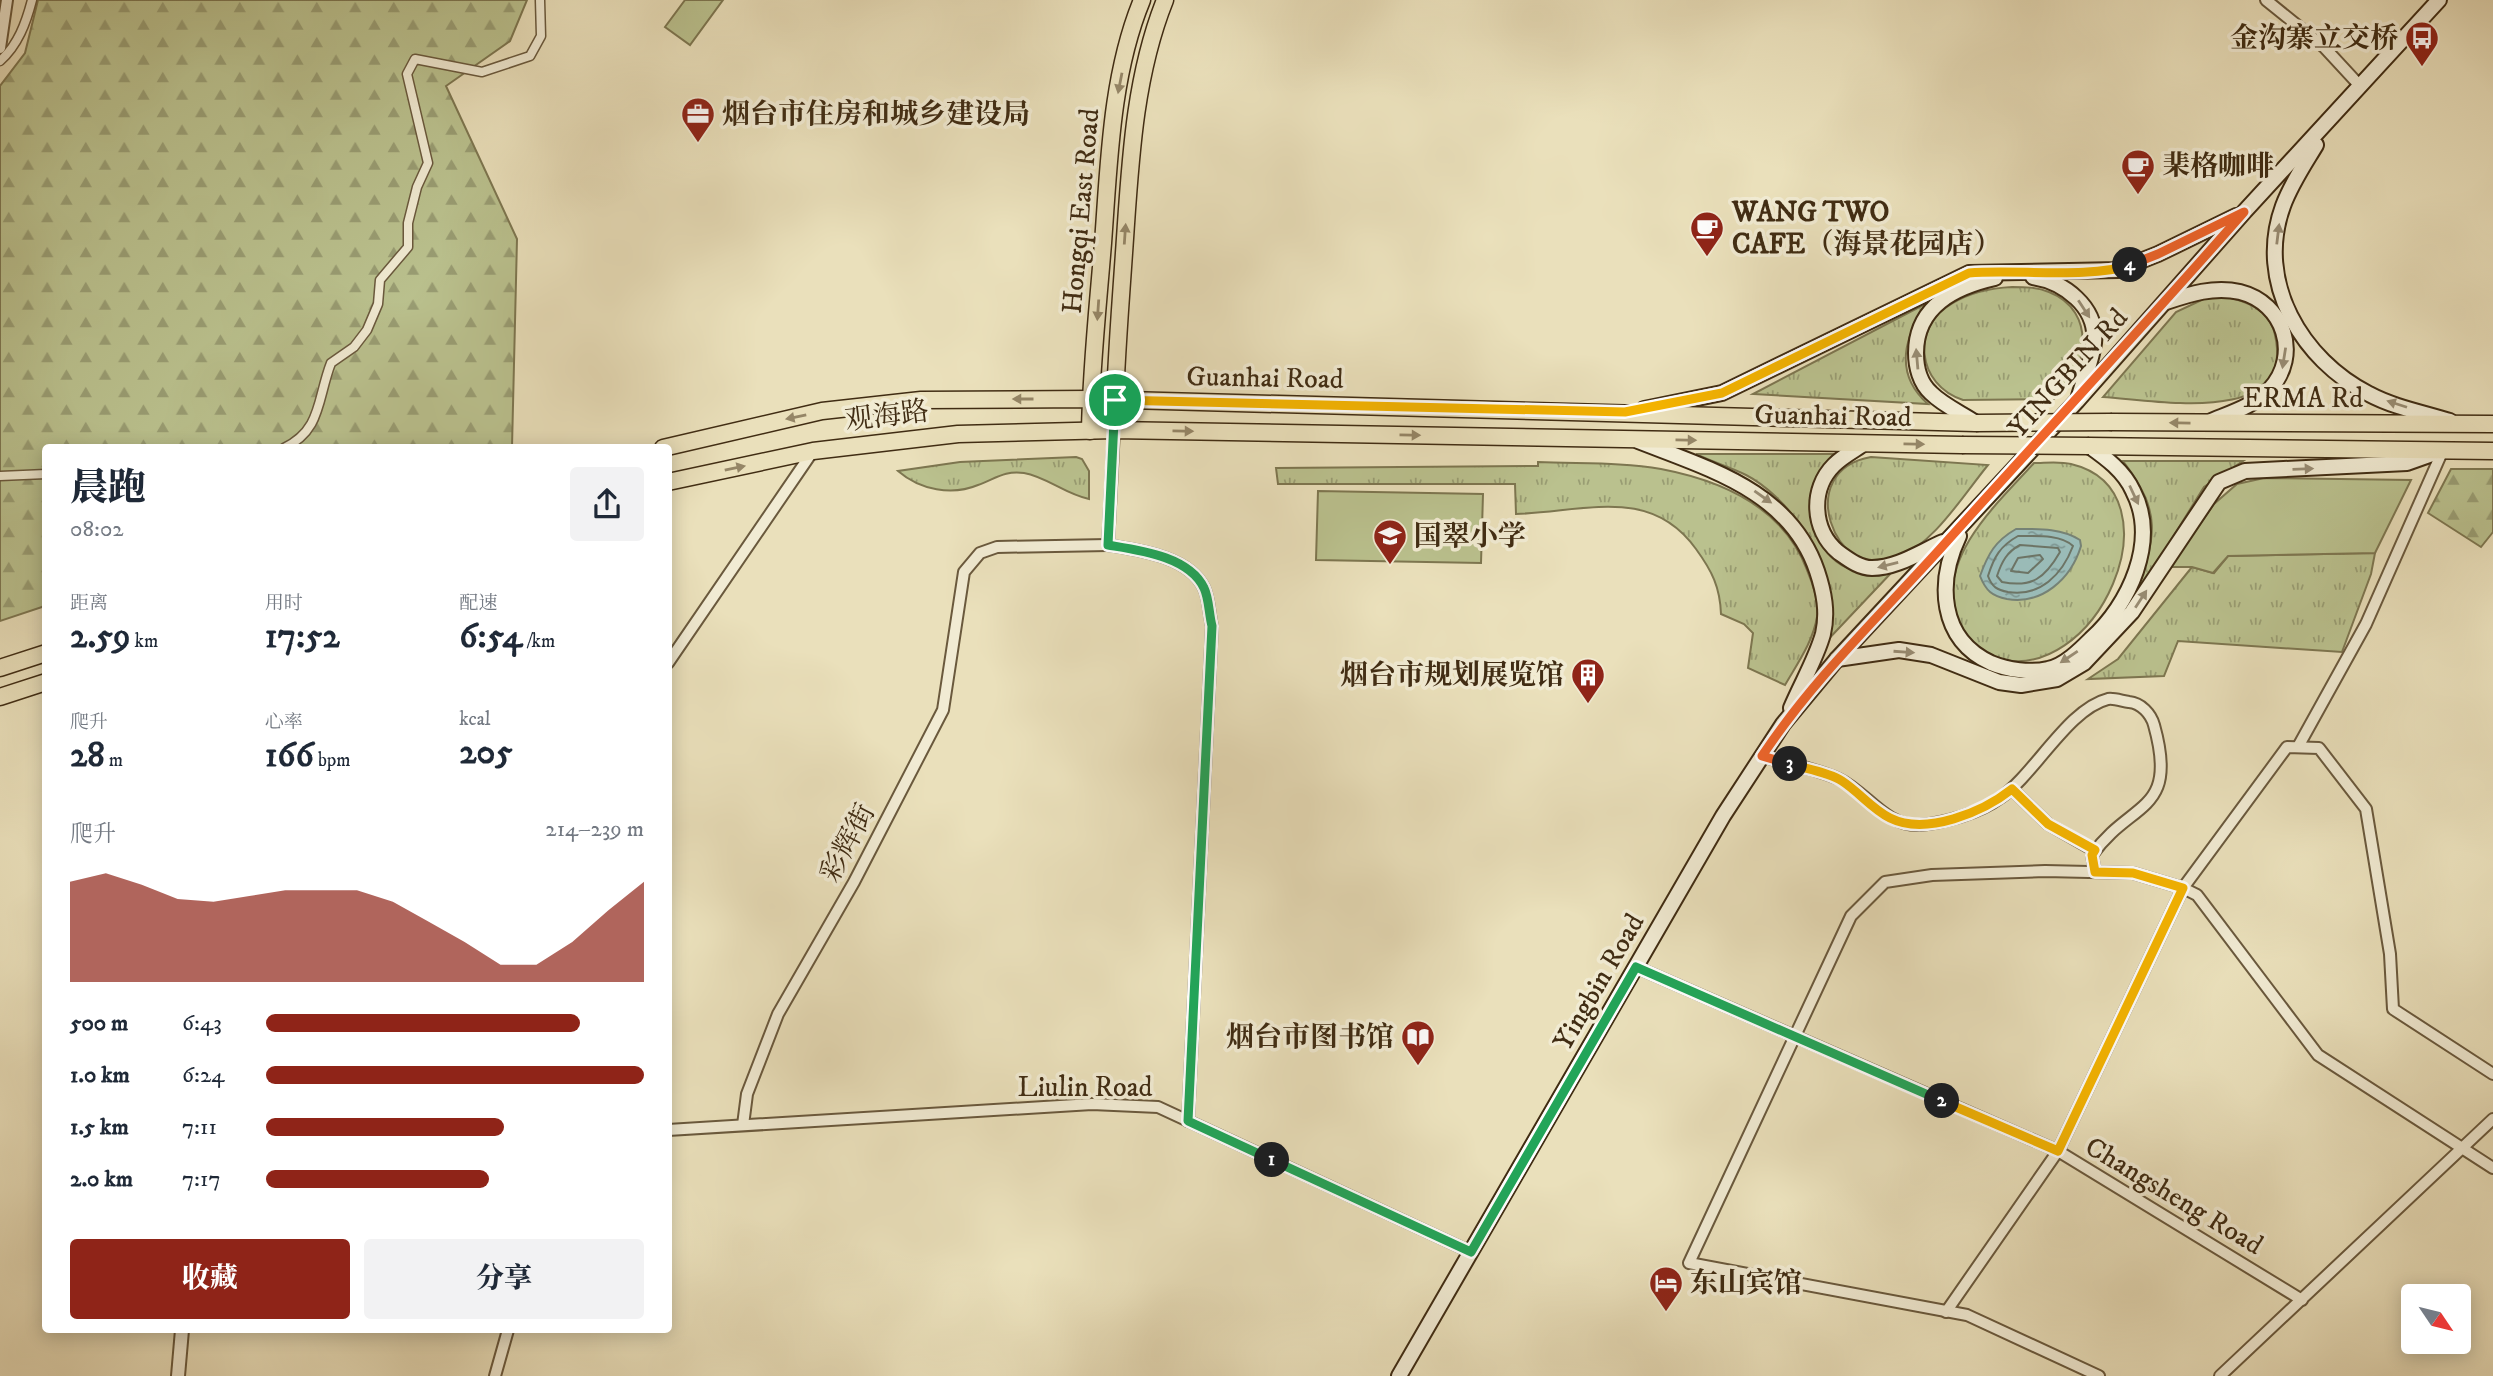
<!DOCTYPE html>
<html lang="zh">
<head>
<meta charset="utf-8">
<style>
  :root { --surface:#fff; --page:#f2f2f3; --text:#1f2937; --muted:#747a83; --accent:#8f2418 }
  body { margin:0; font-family:"IM FELL DW Pica","Noto Serif SC",serif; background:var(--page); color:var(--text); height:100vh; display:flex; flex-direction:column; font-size:26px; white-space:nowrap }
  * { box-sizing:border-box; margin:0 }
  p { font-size:23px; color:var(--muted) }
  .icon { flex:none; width:38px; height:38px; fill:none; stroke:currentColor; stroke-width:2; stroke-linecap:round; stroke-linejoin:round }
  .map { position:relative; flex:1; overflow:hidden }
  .details { position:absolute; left:42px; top:444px; width:630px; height:889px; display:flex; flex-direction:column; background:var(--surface); border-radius:7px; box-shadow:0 4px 18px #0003 }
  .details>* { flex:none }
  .needle { width:46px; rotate:125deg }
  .tools { position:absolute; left:2401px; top:1284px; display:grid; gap:14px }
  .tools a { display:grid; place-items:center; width:70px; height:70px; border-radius:7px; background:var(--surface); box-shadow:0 4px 18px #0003; font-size:35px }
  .pin { position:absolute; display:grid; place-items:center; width:60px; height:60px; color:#fff; margin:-30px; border:4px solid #fff; border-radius:50%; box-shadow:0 2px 7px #0007 }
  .km { position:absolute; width:35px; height:35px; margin:-18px; border-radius:50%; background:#222; color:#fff; font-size:19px; line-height:35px; text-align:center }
  .round { display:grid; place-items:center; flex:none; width:74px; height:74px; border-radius:7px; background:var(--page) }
  .headline { display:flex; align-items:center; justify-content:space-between; height:119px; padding:0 28px }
  h1 { font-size:38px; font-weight:800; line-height:52px }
  .metrics { display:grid; grid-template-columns:repeat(3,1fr); gap:10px; height:119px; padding:7px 28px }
  .metrics div { display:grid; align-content:center }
  .metrics b { font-size:35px; font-weight:800 }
  .metrics small { font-size:19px; font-weight:400 }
  .metrics p { font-size:19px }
  .chart { height:196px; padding:14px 28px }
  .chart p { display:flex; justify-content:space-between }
  .chart svg { width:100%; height:126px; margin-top:7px; fill:var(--accent); opacity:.7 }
  .action { display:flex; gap:14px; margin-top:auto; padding:14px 28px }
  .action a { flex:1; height:80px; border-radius:7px; background:var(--accent); color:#fff; font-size:28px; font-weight:800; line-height:80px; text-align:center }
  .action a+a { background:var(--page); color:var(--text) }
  ul { padding:0 28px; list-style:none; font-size:23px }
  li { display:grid; grid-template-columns:112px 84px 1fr; align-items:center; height:52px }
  li i { height:18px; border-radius:9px; background:var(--accent) }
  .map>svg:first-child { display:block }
  .grass { fill:url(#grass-tufts); stroke:#7d7650; stroke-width:2 }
  .forest { fill:url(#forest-firs); stroke:#7d7650; stroke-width:2 }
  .park { fill:#bac18e; stroke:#7d7650; stroke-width:2 }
  .water { fill:url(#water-ripples); stroke:#768275; stroke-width:2 }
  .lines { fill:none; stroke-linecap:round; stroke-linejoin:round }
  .shore { stroke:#6d7465; stroke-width:2 }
  .pedestrian-casing { stroke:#6a593d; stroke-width:11 }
  .minor-casing { stroke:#6a593d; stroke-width:14 }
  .tertiary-casing { stroke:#6a593d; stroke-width:16 }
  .secondary-casing { stroke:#402c13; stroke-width:18 }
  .primary-casing { stroke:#402c13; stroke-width:19 }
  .pedestrian { stroke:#f1ebd3; stroke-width:8 }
  .minor { stroke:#f1ebd3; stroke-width:10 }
  .tertiary { stroke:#f1ebd3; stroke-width:12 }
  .secondary { stroke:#f1ebd3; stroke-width:14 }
  .primary { stroke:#eae0bb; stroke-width:16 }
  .primary-bridge-casing { stroke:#402c13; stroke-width:19; stroke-linecap:butt }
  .primary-bridge { stroke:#eae0bb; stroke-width:16 }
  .oneway { fill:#958667 }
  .oneway2 { fill:#988c73 }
  .split-1-casing { stroke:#fff; stroke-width:14 }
  .split-2-casing { stroke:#fff; stroke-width:14 }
  .split-3-casing { stroke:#fff; stroke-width:14 }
  .split-4-casing { stroke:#fff; stroke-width:14 }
  .split-5-casing { stroke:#fff; stroke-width:14 }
  .split-1 { stroke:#22a559; stroke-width:9 }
  .split-2 { stroke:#22a559; stroke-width:9 }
  .split-3 { stroke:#f5b400; stroke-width:9 }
  .split-4 { stroke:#f0652b; stroke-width:9 }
  .split-5 { stroke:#f5b400; stroke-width:9 }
  .labels { text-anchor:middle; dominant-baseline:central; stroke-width:7; stroke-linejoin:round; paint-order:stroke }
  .poi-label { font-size:28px; font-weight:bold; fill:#402c13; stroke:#f1ebd3; text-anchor:start }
  .street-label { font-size:28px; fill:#402c13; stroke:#f1ebd3 }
</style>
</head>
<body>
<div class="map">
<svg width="2493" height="1376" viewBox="0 0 2493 1376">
  <defs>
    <pattern id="grass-tufts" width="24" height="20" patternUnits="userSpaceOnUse" patternTransform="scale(1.75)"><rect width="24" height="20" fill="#bac18e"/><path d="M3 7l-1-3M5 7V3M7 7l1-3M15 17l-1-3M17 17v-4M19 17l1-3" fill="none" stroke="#999d73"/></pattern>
    <pattern id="forest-firs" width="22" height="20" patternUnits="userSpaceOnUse" patternTransform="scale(1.75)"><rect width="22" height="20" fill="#bac18e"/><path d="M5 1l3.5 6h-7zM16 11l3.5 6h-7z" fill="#999d73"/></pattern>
    <pattern id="water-ripples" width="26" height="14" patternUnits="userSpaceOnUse" patternTransform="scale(1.75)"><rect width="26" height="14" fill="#9abbb7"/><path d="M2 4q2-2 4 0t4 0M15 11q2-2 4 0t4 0" fill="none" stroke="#7f9894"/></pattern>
  </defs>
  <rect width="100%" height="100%" fill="#eae0bb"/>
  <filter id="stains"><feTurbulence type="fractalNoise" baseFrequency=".00286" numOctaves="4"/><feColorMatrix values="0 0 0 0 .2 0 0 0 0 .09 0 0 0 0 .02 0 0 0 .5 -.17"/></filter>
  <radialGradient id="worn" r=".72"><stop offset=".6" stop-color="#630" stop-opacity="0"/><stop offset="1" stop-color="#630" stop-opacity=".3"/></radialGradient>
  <g class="grass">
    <path d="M2012,287C2024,287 2037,287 2049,292C2098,311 2088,372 2054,399L1963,400C1917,385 1910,327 1953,303C1971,292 1991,288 2012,287Z"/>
    <path d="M2223,296C2246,301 2270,309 2275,335C2296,428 2156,400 2103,397L2176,312L2208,297Z"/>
    <path d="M1929,302C1904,335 1893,373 1928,404L1753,394Z"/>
    <path d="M1696,454H1837C1829,462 1821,470 1816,479C1801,511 1818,560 1853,570C1865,573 1880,571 1892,572L1822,646C1824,631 1829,613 1829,597C1828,553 1785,495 1746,475C1730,467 1712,462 1696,454Z"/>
    <path d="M1076,457L1082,459L1089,471V499C1065,494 1047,477 1024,473C1005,470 995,479 978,485C952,496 920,490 898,471L960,462Z"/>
    <path d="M1871,457L1988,465C1962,497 1933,545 1894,560C1835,582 1792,471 1871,457Z"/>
    <path d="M2123,461H2243L2204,487L2135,598C2155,537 2164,515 2123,461Z"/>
    <path d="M1538,462C1578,464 1622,462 1661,469C1724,481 1784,508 1807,570C1813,584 1819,602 1817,617C1813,642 1797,664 1785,685L1748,668L1753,633L1744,624L1721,614C1720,587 1712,571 1696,549C1650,485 1584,512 1516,514L1515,484H1278L1276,468L1538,466Z"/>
    <path d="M2034,463C2045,463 2059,461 2071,464C2184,491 2096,692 1993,657C1973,650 1958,631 1954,611C1942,552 1998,503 2034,463Z"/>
    <polygon points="2375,553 2371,574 2342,652 2178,641 2164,676 2088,679 2118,659 2192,567 2214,573 2228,556"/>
  </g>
  <g class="forest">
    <polygon points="38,0 527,0 510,41 446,86 517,239 512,447 46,448 45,606 0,621 0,86 25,53"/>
    <polygon points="2451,469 2493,469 2493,532 2481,547 2428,513"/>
  </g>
  <g class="park">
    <polygon points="685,0 723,0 690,45 665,27"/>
    <polygon points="2264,478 2411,480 2375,553 2228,556 2213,573 2192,567 2170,567 2214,504 2237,484"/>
    <polygon points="1318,491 1483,494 1481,563 1316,560"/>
  </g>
  <path class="water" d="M2016,529C2038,529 2061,528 2080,540L2081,546C2071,579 2042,605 2007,599C1992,596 1986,591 1980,576C1988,554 1995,541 2016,529Z"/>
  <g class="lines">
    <g class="shore">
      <path d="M2018,536C2035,536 2061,534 2073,546C2062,575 2040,597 2008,592C1997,590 1992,587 1988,576C1994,557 2000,546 2018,536Z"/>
      <path d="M2020,545L2058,548L2060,552C2045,578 2032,588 2002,582L1997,576C2002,561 2007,552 2020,545Z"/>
      <polygon points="2040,555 2043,559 2028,573 2011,571 2018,558"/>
    </g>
    <g class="pedestrian-casing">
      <g id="pedestrian">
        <path d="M0,61C18,45 26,23 32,0"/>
        <path d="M284,448C322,430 317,399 331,363L354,347L367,330L378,304L380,280L408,247V223L417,187L428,163L407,74L415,59L482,72L530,56L541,36L540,0"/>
        <polyline points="0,476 46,474"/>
      </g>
    </g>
    <g class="minor-casing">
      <g id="minor">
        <polyline points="2266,0 2324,47 2361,87"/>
        <polyline points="0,48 7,0"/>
        <path d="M1114,430L1108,545C1138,550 1189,556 1204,588C1209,598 1209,614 1212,626L1188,1121"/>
        <polyline points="668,663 813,451"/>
        <polyline points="2299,745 2366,624 2443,450"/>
        <path d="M1762,756C1787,764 1815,768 1839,779C1867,792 1885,827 1920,825C1944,823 1980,813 2000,798C2035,774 2068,709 2108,699C2114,698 2122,701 2129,702C2141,703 2151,714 2154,725C2179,814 2131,800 2092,855L2095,872"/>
        <polyline points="2012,789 2048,824 2095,851"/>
        <polyline points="1636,967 2058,1151 2302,1300"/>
        <polyline points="743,1125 747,1094 778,1014 854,882 943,710 964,572 980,553 997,547 1108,545"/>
        <polyline points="668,1130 1092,1104 1158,1107 1471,1252"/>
        <polyline points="1946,1312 2058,1151 2183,888 2287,747 2319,748 2366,809 2390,954 2393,1009 2493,1074"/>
        <polyline points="495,1376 508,1330"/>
        <polyline points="2099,1376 1967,1315 1689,1263 1851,916 1885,882 1932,875 2045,871 2133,873 2183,888 2197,895 2318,1055 2493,1168"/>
        <polyline points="2220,1376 2493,1119"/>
      </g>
    </g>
    <g class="tertiary-casing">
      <polyline id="tertiary" points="178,1376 182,1330"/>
    </g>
    <g class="secondary-casing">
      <g id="secondary">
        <path d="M2316,145C2304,165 2291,184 2283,206C2255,282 2302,360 2369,394C2393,407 2424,413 2450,421"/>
        <path d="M2033,277C2064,282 2098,307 2094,343C2092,360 2084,379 2079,396"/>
        <path d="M2166,302C2190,294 2214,286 2240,292C2284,303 2301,355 2270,389C2254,406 2230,413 2209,422"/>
        <polyline points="1644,409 1722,393 1969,273 2118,270 2158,254 2236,216"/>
        <path d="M1976,423C1961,413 1943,405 1931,393C1920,383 1916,367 1916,353C1916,306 1955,287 1995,278"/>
        <path d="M1638,441C1709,469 1790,491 1817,571C1824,592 1828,612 1823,634C1816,659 1801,684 1791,708"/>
        <path d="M1865,443C1855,450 1843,456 1834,465C1810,489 1812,530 1838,552C1848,559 1859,568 1872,568C1897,568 1920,552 1943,542"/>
        <path d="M1959,536C1937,582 1939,639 1991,663C2008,670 2030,673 2048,669C2064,666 2080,650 2091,639C2129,605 2159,541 2133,491C2124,471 2106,458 2089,446"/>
        <polyline points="1837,659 1899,650 1931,655 1999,682 2021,685 2057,679 2084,663 2132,612 2219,482 2245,471 2407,463 2438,452"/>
        <polyline points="1399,1376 1723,816 1783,724 1837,659 2077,401 2244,212 2439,0"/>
      </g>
    </g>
    <g class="primary-casing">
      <g id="primary">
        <polyline points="2112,422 2493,424"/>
        <path d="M1114,430C1115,371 1120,312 1124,253C1130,168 1133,80 1165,0"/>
        <path d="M1090,431C1091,368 1098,306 1103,243C1109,163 1111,75 1142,0"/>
        <polyline points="2089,446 2493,451"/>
        <polyline points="663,448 822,411 921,400 1091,399 1976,423"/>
        <polyline points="668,482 813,451 958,434 1114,430 1962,445"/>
        <polyline points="0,668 46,653"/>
        <polyline points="0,697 46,682"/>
      </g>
    </g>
    <use href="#pedestrian" class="pedestrian"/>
    <use href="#minor" class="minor"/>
    <use href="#tertiary" class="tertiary"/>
    <use href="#secondary" class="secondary"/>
    <use href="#primary" class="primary"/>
    <g class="primary-bridge-casing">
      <g id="primary-bridge">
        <polyline points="1976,423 2112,422"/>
        <polyline points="1962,445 2089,446"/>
      </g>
    </g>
    <use href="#primary-bridge" class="primary-bridge"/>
  </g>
  <defs><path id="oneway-solid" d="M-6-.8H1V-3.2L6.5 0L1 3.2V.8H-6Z" transform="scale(1.75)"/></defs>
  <g class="oneway">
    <use href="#oneway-solid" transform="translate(1120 83) rotate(101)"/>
    <use href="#oneway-solid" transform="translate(1125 234) rotate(-86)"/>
    <use href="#oneway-solid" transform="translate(1098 310) rotate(94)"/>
    <use href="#oneway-solid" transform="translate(1023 399) rotate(180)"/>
    <use href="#oneway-solid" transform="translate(796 417) rotate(168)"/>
    <use href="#oneway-solid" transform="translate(2180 423) rotate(-179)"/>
    <use href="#oneway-solid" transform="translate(1183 431) rotate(1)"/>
    <use href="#oneway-solid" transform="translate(1410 435) rotate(1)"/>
    <use href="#oneway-solid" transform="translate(1686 440) rotate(1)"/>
    <use href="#oneway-solid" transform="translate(1914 444) rotate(1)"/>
    <use href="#oneway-solid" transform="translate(735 468) rotate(-12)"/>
  </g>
  <g class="oneway2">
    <use href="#oneway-solid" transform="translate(2278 234) rotate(-83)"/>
    <use href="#oneway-solid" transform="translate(2084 309) rotate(57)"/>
    <use href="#oneway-solid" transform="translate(2284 358) rotate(99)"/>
    <use href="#oneway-solid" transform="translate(1917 359) rotate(-95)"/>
    <use href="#oneway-solid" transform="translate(2397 404) rotate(-162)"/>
    <use href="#oneway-solid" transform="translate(2303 469) rotate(-2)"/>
    <use href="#oneway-solid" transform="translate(2134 495) rotate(65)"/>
    <use href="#oneway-solid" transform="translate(1763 497) rotate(35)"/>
    <use href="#oneway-solid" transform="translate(1888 565) rotate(166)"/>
    <use href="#oneway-solid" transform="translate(2141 599) rotate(-57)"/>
    <use href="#oneway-solid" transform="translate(1904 652) rotate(4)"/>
    <use href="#oneway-solid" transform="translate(2069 657) rotate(146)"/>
  </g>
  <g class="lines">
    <g class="split-1-casing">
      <path id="split-1" d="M1115,400L1108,545C1138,550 1189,556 1204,588C1209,598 1209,615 1212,626L1188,1121L1272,1160"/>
    </g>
    <g class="split-2-casing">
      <polyline id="split-2" points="1272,1160 1471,1252 1636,967 1942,1101"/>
    </g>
    <g class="split-3-casing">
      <path id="split-3" d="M1790,764C1806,769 1828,772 1842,781C1859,792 1872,809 1890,818C1926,836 1983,812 2012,789L2048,824L2095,850L2092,855L2095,872L2133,873L2183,888L2058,1151L1942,1101"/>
    </g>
    <g class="split-4-casing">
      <path id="split-4" d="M1790,764L1762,756C1815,676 1885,611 1949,539C2047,430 2147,323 2244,212L2158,254L2130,265"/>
    </g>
    <g class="split-5-casing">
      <path id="split-5" d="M1115,400L1625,412L1722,393L1969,273C2014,269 2091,279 2130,265"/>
    </g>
    <use href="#split-1" class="split-1"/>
    <use href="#split-2" class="split-2"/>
    <use href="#split-3" class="split-3"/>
    <use href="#split-4" class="split-4"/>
    <use href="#split-5" class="split-5"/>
  </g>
  <defs>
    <g id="bus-pin" transform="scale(1.75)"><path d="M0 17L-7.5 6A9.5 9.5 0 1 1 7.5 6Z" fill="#8f2418" stroke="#f1ebd3"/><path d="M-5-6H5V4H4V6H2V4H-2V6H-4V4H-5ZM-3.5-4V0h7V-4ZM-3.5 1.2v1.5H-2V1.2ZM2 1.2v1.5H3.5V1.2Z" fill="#fff"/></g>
    <g id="office-pin" transform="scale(1.75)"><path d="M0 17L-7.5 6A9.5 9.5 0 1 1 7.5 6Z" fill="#8f2418" stroke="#f1ebd3"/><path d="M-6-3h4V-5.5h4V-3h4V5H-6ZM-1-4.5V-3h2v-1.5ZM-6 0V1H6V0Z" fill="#fff"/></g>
    <g id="cafe-pin" transform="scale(1.75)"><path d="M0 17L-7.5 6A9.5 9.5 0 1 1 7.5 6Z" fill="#8f2418" stroke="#f1ebd3"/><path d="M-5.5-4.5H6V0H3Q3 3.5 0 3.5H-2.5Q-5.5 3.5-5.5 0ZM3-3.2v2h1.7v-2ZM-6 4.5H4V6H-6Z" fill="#fff"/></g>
    <g id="school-pin" transform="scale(1.75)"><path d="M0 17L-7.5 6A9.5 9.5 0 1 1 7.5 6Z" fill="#8f2418" stroke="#f1ebd3"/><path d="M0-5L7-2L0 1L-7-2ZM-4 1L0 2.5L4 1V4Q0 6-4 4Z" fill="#fff"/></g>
    <g id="building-pin" transform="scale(1.75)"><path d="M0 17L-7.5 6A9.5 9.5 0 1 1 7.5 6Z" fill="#8f2418" stroke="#f1ebd3"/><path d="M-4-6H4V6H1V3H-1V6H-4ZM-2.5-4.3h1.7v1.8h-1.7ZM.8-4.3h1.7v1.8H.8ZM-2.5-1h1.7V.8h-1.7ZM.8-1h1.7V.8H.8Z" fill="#fff"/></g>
    <g id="library-pin" transform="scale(1.75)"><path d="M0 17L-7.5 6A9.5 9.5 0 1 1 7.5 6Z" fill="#8f2418" stroke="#f1ebd3"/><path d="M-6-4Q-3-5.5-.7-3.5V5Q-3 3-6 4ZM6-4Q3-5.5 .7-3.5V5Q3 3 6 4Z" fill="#fff"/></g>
    <g id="hotel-pin" transform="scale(1.75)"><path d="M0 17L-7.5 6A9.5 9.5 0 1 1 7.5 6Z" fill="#8f2418" stroke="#f1ebd3"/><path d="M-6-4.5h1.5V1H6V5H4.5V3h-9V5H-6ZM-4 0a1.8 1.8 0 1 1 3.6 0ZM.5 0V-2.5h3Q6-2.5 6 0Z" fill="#fff"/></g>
  </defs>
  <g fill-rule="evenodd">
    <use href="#bus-pin" x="2422" y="38"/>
    <use href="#office-pin" x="698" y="114"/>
    <use href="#cafe-pin" x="2138" y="166"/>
    <use href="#cafe-pin" x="1707" y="228"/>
    <use href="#school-pin" x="1390" y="536"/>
    <use href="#building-pin" x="1588" y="675"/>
    <use href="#library-pin" x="1418" y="1037"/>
    <use href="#hotel-pin" x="1666" y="1283"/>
  </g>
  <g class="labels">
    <g class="poi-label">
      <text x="2398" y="38" text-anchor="end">金沟寨立交桥</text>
      <text x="722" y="114">烟台市住房和城乡建设局</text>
      <text x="2162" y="166">棐格咖啡</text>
      <text x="1732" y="212">WANG TWO<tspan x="1732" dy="32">CAFE（海景花园店）</tspan></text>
      <text x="1414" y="536">国翠小学</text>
      <text x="1564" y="675" text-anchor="end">烟台市规划展览馆</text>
      <text x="1394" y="1037" text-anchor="end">烟台市图书馆</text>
      <text x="1690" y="1283">东山宾馆</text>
    </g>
    <g class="street-label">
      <text transform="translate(1081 211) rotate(-85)">Hongqi East Road</text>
      <text transform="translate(2068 373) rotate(-48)">YINGBIN Rd</text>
      <text transform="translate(1265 378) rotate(1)">Guanhai Road</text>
      <text x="2303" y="398">ERMA Rd</text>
      <text transform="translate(887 416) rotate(-7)">观海路</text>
      <text transform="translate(1833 416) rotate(1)">Guanhai Road</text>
      <text transform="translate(848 843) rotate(-62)">彩辉街</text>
      <text transform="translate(1599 982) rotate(-60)">Yingbin Road</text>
      <text x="1085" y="1087">Liulin Road</text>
      <text transform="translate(2174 1196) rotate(31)">Changsheng Road</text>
    </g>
  </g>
  <rect width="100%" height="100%" filter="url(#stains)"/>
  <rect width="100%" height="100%" fill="url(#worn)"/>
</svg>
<div class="tools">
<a><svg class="needle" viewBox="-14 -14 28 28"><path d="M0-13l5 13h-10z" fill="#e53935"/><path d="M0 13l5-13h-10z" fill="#747a83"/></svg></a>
</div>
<div class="pin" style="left:1115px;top:400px;background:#1e9e55"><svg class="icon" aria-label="arrive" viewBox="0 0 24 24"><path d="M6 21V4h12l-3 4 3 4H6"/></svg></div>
<b class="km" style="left:1272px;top:1160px">1</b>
<b class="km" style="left:1942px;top:1101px">2</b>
<b class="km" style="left:1790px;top:764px">3</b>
<b class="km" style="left:2130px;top:265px">4</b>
<section class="details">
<div class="headline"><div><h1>晨跑</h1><p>08:02</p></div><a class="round"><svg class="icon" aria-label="share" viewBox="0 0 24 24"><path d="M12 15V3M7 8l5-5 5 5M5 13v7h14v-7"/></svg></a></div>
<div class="metrics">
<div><p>距离</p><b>2.59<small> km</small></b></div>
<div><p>用时</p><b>17:52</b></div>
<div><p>配速</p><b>6:54<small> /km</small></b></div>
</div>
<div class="metrics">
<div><p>爬升</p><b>28<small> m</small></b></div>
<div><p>心率</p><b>166<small> bpm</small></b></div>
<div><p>kcal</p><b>205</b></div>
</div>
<div class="chart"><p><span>爬升</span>214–239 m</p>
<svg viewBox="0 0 160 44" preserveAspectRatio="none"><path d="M0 44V9L10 6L20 10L30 15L40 16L50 14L60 12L70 12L80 12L90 16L100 23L110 30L120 38L130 38L140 30L150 19L160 9V44z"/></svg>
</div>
<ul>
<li><b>500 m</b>6:43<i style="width:83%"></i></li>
<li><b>1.0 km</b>6:24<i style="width:100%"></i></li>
<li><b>1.5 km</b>7:11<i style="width:63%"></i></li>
<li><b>2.0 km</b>7:17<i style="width:59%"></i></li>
</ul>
<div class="action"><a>收藏</a><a>分享</a></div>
</section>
</div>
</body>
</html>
